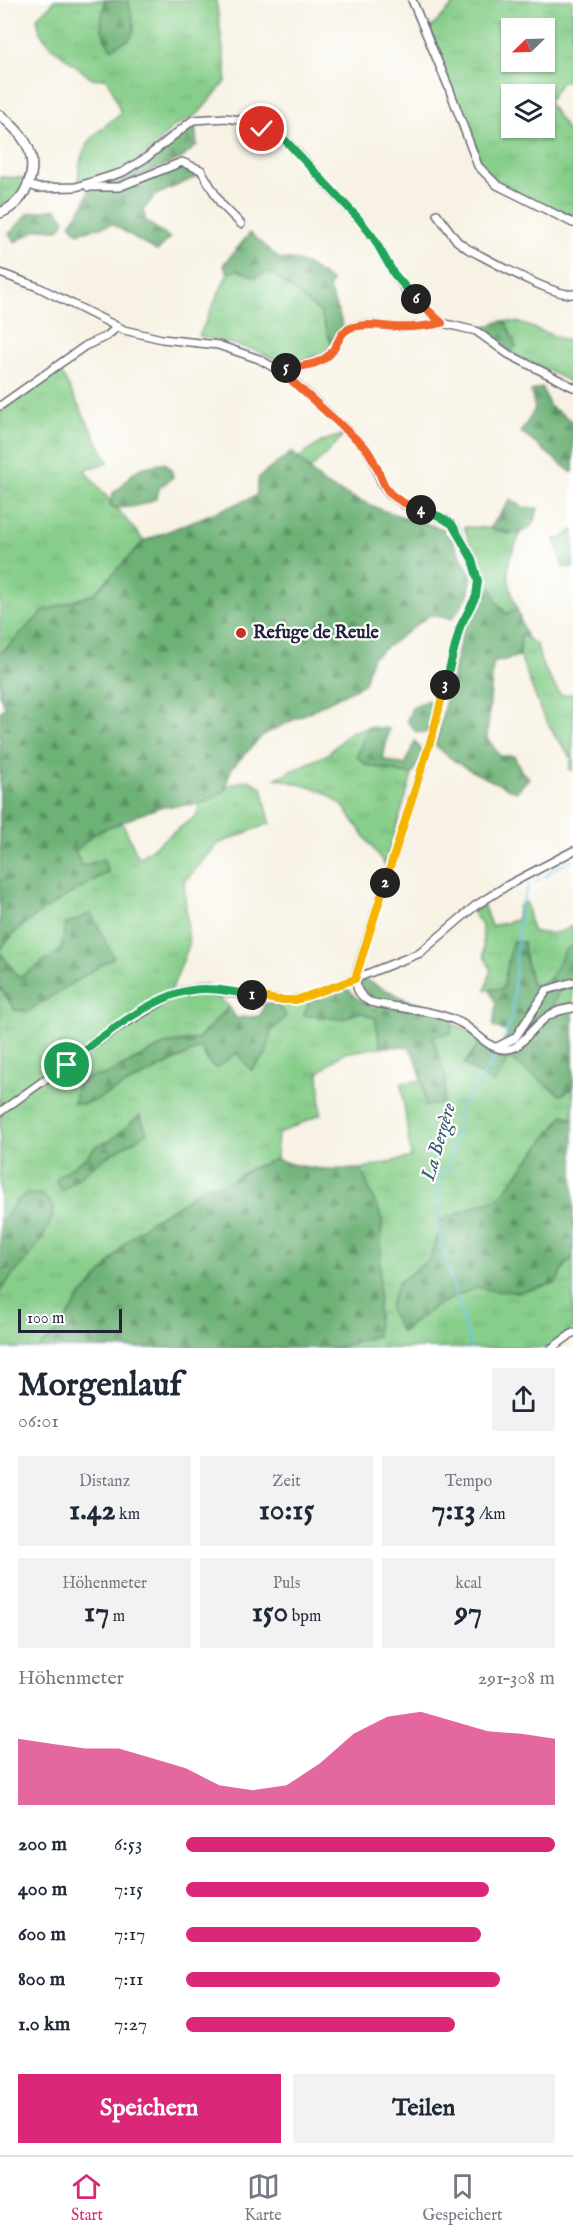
<!DOCTYPE html>
<html lang="de">
<head>
<meta charset="utf-8">
<style>
  :root { --surface:#fff; --page:#f2f2f3; --text:#1f2937; --muted:#747a83; --line:#e0e1e3; --accent:#db2777 }
  body { margin:0; font-family:"IM FELL English",serif; background:var(--page); color:var(--text); height:100vh; display:flex; flex-direction:column; font-size:22px; white-space:nowrap }
  * { box-sizing:border-box; margin:0 }
  p { font-size:20px; color:var(--muted) }
  .icon { flex:none; width:33px; height:33px; fill:none; stroke:currentColor; stroke-width:2; stroke-linecap:round; stroke-linejoin:round }
  .map { position:relative; height:1348px; overflow:hidden }
  .panel { display:flex; flex-direction:column; background:var(--surface); flex:1 }
  .panel>* { flex:none }
  .needle { width:39px; rotate:247deg }
  .buttons { position:absolute; left:501px; top:18px; display:grid; gap:12px }
  .buttons a { display:grid; place-items:center; width:54px; height:54px; border-radius:0px; background:var(--surface); box-shadow:0 2px 4px #0004; font-size:30px }
  .scale { position:absolute; left:18px; bottom:15px; width:104px; box-sizing:border-box; padding-left:6px; border:3px solid #22223b; border-top:0; font-size:16px; line-height:21px; white-space:nowrap; color:#22223b; -webkit-text-stroke:4px #fff; paint-order:stroke }
  .pin { position:absolute; display:grid; place-items:center; width:51px; height:51px; color:#fff; margin:-26px; border:3px solid #fff; border-radius:50%; box-shadow:0 2px 6px #0007 }
  .km { position:absolute; width:30px; height:30px; margin:-15px; border-radius:50%; background:#222; color:#fff; font-size:16px; line-height:30px; text-align:center }
  .round { display:grid; place-items:center; flex:none; width:63px; height:63px; border-radius:0px; background:var(--page) }
  .summary { display:flex; align-items:center; justify-content:space-between; height:102px; padding:0 18px }
  h1 { font-size:33px; font-weight:800; line-height:45px }
  .metrics { display:grid; grid-template-columns:repeat(3,1fr); gap:9px; height:102px; padding:6px 18px }
  .metrics div { display:grid; align-content:center; border-radius:0px; background:var(--page); text-align:center }
  .metrics b { font-size:30px; font-weight:800 }
  .metrics small { font-size:16px; font-weight:400 }
  .metrics p { font-size:16px }
  .chart { height:168px; padding:12px 18px }
  .chart p { display:flex; justify-content:space-between }
  .chart svg { width:100%; height:108px; margin-top:6px; fill:var(--accent); opacity:.7 }
  .cta { display:flex; gap:12px; margin-top:auto; padding:12px 18px }
  .cta a { flex:1; height:69px; border-radius:0px; background:var(--accent); color:#fff; font-size:24px; font-weight:800; line-height:69px; text-align:center }
  .cta a+a { background:var(--page); color:var(--text) }
  ul { padding:0 18px; list-style:none; font-size:20px }
  li { display:grid; grid-template-columns:96px 72px 1fr; align-items:center; height:45px }
  li i { height:15px; border-radius:8px; background:var(--accent) }
  .dock { display:flex; justify-content:space-around; align-items:center; height:84px; border-top:2px solid var(--line); background:var(--surface); font-size:16px; color:var(--muted) }
  .dock a { display:grid; justify-items:center; gap:3px }
  .dock .on { color:var(--accent) }
  .map>svg:first-child { display:block }
  .grass { fill:url(#grass-tufts); stroke:#547862; stroke-width:1.5; fill-rule:evenodd }
  .forest { fill:url(#forest-firs); stroke:#476a58; stroke-width:1.5 }
  .lines { fill:none; stroke-linecap:round; stroke-linejoin:round }
  .stream { stroke:#69c5e7; stroke-width:2 }
  .minor-casing { stroke:#6d6b76; stroke-width:10 }
  .major-casing { stroke:#6d6b76; stroke-width:12 }
  .minor { stroke:#fff; stroke-width:7 }
  .major { stroke:#fff; stroke-width:9 }
  .split-1-casing { stroke:#fff; stroke-width:12 }
  .split-2-casing { stroke:#fff; stroke-width:12 }
  .split-3-casing { stroke:#fff; stroke-width:12 }
  .split-4-casing { stroke:#fff; stroke-width:12 }
  .split-5-casing { stroke:#fff; stroke-width:12 }
  .split-6-casing { stroke:#fff; stroke-width:12 }
  .split-7-casing { stroke:#fff; stroke-width:12 }
  .split-1 { stroke:#22a559; stroke-width:8 }
  .split-2 { stroke:#f5b400; stroke-width:8 }
  .split-3 { stroke:#f5b400; stroke-width:8 }
  .split-4 { stroke:#22a559; stroke-width:8 }
  .split-5 { stroke:#f0652b; stroke-width:8 }
  .split-6 { stroke:#f0652b; stroke-width:8 }
  .split-7 { stroke:#22a559; stroke-width:8 }
  .poi-dot { fill:#c8321e; stroke:#fff; stroke-width:2 }
  .labels { text-anchor:middle; dominant-baseline:central; stroke-width:4.5; stroke-linejoin:round; paint-order:stroke }
  .poi-label { font-size:18px; font-weight:bold; fill:#22223b; stroke:#fff; text-anchor:start }
  .water-label { font-size:20px; font-style:italic; fill:#3b5b77; stroke:#fff }
</style>
</head>
<body>
<div class="map">
<svg width="573" height="1348" viewBox="0 0 573 1348">
  <defs>
    <pattern id="grass-tufts" width="24" height="20" patternUnits="userSpaceOnUse" patternTransform="scale(1.5)"><rect width="24" height="20" fill="#86ce89"/><path d="M3 7l-1-3M5 7V3M7 7l1-3M15 17l-1-3M17 17v-4M19 17l1-3" fill="none" stroke="#73b177"/></pattern>
    <pattern id="forest-firs" width="22" height="20" patternUnits="userSpaceOnUse" patternTransform="scale(1.5)"><rect width="22" height="20" fill="#6cb175"/><path d="M5 1l3.5 6h-7zM16 11l3.5 6h-7z" fill="#589061"/></pattern>
  </defs>
  <rect width="100%" height="100%" fill="#fff"/>
  <filter id="ink" filterUnits="userSpaceOnUse"><feTurbulence type="fractalNoise" baseFrequency=".0167" numOctaves="2"/><feDisplacementMap in="SourceGraphic" scale="12" xChannelSelector="R" yChannelSelector="G"/><feConvolveMatrix kernelMatrix="1 2 1 2 8 2 1 2 1" color-interpolation-filters="sRGB"/></filter>
  <filter id="wash" filterUnits="userSpaceOnUse"><feTurbulence type="fractalNoise" baseFrequency=".008" numOctaves="4" result="noise"/><feDisplacementMap in="SourceGraphic" scale="24" xChannelSelector="R" yChannelSelector="G"/><feGaussianBlur stdDeviation="1.35" result="paint"/><feColorMatrix in="noise" values="0 0 0 0 0 0 0 0 0 0 0 0 0 0 0 0 0 1.4 0 .05"/><feComposite in="paint" operator="in"/></filter>
  <g filter="url(#wash)">
    <rect width="100%" height="100%" fill="#f7f2e3"/>
    <g class="grass">
      <path d="M54,0H105L101,29L117,44L129,40L130,9L128,0H216L226,70V81L198,114L173,127L151,150L128,164L100,178L79,183C76,149 94,132 121,114L113,91L106,78L92,79L52,47L40,33L37,17L52,4Z"/>
      <path d="M458,0H572L573,80L561,82L548,102L573,139V220L505,186L492,177L483,168L477,157L430,29ZM512,28H544V62H512ZM512,94H544V128H512Z"/>
      <polygon points="0,177 29,178 25,189 0,211"/>
      <polygon points="238,269 254,277 270,271 320,312 333,347 314,361 289,366 255,350 199,336 228,273"/>
      <polygon points="501,321 517,322 573,343 573,383 509,352 507,324"/>
      <polygon points="57,369 60,370 108,462 84,470 144,541 94,594 44,611 0,654 0,408"/>
      <polygon points="345,434 310,470 298,458 323,441"/>
      <path d="M464,527L490,528L508,534L520,533C518,543 511,551 509,561C506,578 511,594 517,609L506,614L496,601L491,587L484,586L479,564Z"/>
      <polygon points="573,530 573,568 563,567 555,539 561,539"/>
      <polygon points="521,634 537,645 541,663 560,695 573,694 573,770 569,769 572,758 555,736 541,711 520,656"/>
      <polygon points="368,727 357,756 366,765 412,775 385,865 343,806 323,791 276,778 328,754 350,732"/>
      <path d="M248,780L262,787L270,823L218,844L184,882L189,945L171,991L174,992L205,984L229,1007L198,1039L166,1044L103,1076L90,1077L77,1084L74,1103L83,1104L95,1100L202,1047L208,1062L237,1053L252,1070L266,1054L271,1032L286,1016L277,1004L310,1000L304,1015L342,1019L360,1012L375,1018L381,1047L344,1053L319,1072L321,1114L278,1134L276,1159L250,1169L229,1182L204,1187L179,1205L149,1222L124,1244L105,1270L79,1299L60,1329L38,1348H0V1291L53,1218V1206L42,1194L16,1202L5,1218L0,1221V987L15,1010L61,950L19,978L0,952C13,922 79,889 108,872L82,866L75,850L95,833L122,822L139,858L197,815L199,804L224,792L226,786ZM140,1116L147,1133L99,1161L62,1191L59,1177L87,1157L96,1146L110,1141Z"/>
      <path d="M526,902L532,931C545,935 562,934 573,925V946C556,955 556,989 532,985L524,953V942L503,988L486,990L491,969L484,956L482,926L472,911L483,904L491,926L517,920L518,907Z"/>
      <polygon points="573,987 573,1004 551,1007 559,990"/>
      <polygon points="452,1024 464,1028 481,1041 464,1064 494,1083 509,1058 561,1095 573,1088 573,1118 564,1115 500,1197 441,1220 430,1259 398,1283 402,1331 437,1305 477,1286 494,1291 556,1283 565,1265 573,1257 573,1328 551,1348 333,1348 377,1335 382,1220 361,1169 411,1157 401,1083 423,1080 426,1106 446,1078 432,1035 450,1033"/>
    </g>
    <g class="forest">
      <path d="M105,0H128C129,11 140,29 129,39C124,43 117,44 112,49C98,33 101,19 105,0Z"/>
      <polygon points="195,124 197,145 182,158 119,185 93,184 122,174 182,130"/>
      <polygon points="182,165 199,171 200,175 156,195 143,210 146,221 170,238 157,251 112,224 78,233 70,224 83,206 89,190 118,189"/>
      <polygon points="57,209 65,221 59,230 38,229 15,242 9,234 29,213"/>
      <path d="M250,233L280,259C301,258 316,270 332,282L329,289L343,325L333,347L320,312L270,272L254,277L238,270L228,273L223,265Z"/>
      <polygon points="501,321 507,324 516,347 509,352 481,329"/>
      <polygon points="542,388 550,407 573,421 573,472 571,472 521,432 535,409 531,391"/>
      <path d="M292,452L325,485L384,511L447,530L472,577L468,596L452,619L430,615L372,658L364,684L263,735L231,769L224,792L199,804L159,807L95,833L75,851L82,866L104,859L108,872C80,889 14,922 0,951V711L5,707L0,696V654L44,611L94,594L144,541L256,496L259,477Z"/>
      <path d="M159,463H165L171,469L173,477L159,488L157,498C145,506 128,508 114,508L110,504L113,493C123,488 128,475 139,469C146,466 152,467 159,463Z"/>
      <path d="M511,499L524,508H538C534,537 514,536 490,528Z"/>
      <path d="M484,586L491,587L496,601L506,614L517,609L526,636L521,635L520,656L493,663L487,738L500,756H514L522,772L529,778L516,792C488,779 457,767 435,745L464,626C470,611 479,601 484,586Z"/>
      <polygon points="428,700 435,704 428,733 416,732 407,721 412,707"/>
      <polygon points="368,727 389,729 383,759 405,765 415,741 423,753 412,775 366,765 357,756"/>
      <polygon points="91,913 114,957 28,1011 15,1010 0,987 0,952 19,978 61,950 65,925"/>
      <polygon points="512,942 524,942 524,953 532,985 538,986 543,982 548,981 566,949 573,946 573,987 559,991 552,1007 573,1004 573,1088 561,1095 509,1058 494,1084 464,1064 481,1041 500,1050 509,1033 493,1026 496,1004 490,990 503,988"/>
      <path d="M363,979L412,1002L454,1013L451,1033L432,1036L446,1078L443,1104L425,1106C423,1084 421,1066 409,1047H381L375,1018L360,1012L342,1019L304,1015L310,1000L345,986L356,998L376,1009L375,1003L359,984Z"/>
      <polygon points="265,1003 277,1004 286,1016 271,1032 266,1054 251,1070 237,1053 216,1068 208,1062 201,1047 95,1100 83,1104 74,1103 77,1085 90,1077 103,1076 166,1044 198,1039 229,1007 236,1018 260,1016"/>
      <polygon points="140,1115 147,1133 99,1161 62,1191 56,1181 59,1176 87,1157 96,1146 110,1141"/>
      <polygon points="564,1115 573,1118 573,1257 565,1265 556,1283 520,1292 494,1291 477,1287 437,1305 401,1332 389,1308 398,1283 430,1259 441,1220 500,1197"/>
      <path d="M276,1159C304,1170 331,1170 361,1169L382,1219L377,1336L333,1348H38L60,1329L79,1299L105,1270L124,1244L149,1222L179,1205L204,1187L229,1182L250,1169Z"/>
      <path d="M42,1194L53,1206C52,1241 19,1264 0,1291V1221C10,1215 14,1199 26,1195C30,1194 37,1195 42,1194Z"/>
    </g>
    <g class="lines">
      <g class="stream">
        <polyline points="545,877 553,869 573,860"/>
        <polyline points="536,881 540,879"/>
        <polyline points="503,1042 512,1017 520,908 529,884"/>
        <polyline points="471,1348 438,1232 439,1177 448,1169 462,1104 497,1056"/>
      </g>
    </g>
  </g>
  <g filter="url(#ink)">
    <g class="lines">
      <g class="minor-casing">
        <g id="minor">
          <polyline points="412,0 449,88 478,166 497,185 573,223"/>
          <polyline points="29,185 38,188 76,187 123,172 147,157 193,120 226,118 246,121 285,140 302,157 330,189 358,218 373,237 394,274 409,294 442,323 476,331 508,354 573,387"/>
          <polyline points="88,187 119,187 182,162 201,170 221,204 241,224"/>
          <path d="M437,214L457,241L468,249C488,259 554,297 573,294"/>
          <path d="M0,273L38,287L124,330L162,339L218,345L259,359L288,376L365,447L372,458L382,484L390,495L403,504L445,519L454,526L472,559L478,581L476,596L460,627L433,733L357,970C354,985 357,995 370,1002C400,1009 433,1009 461,1023C478,1032 491,1055 513,1048C519,1046 523,1040 527,1036C543,1019 549,1011 573,1008"/>
          <path d="M281,371L324,359C334,352 335,340 343,332C358,319 382,327 399,327C413,327 428,326 442,323"/>
          <polyline points="0,406 85,346 107,336 117,327"/>
          <polyline points="497,1047 515,1038 547,990 573,982"/>
          <polyline points="0,1112 114,1030 171,996 189,990 204,989 288,1001 311,996 420,953 475,906 508,885 573,851"/>
          <polyline points="552,1348 573,1333"/>
        </g>
      </g>
      <g class="major-casing">
        <path id="major" d="M0,115C10,123 19,131 26,143C40,169 27,202 0,213"/>
      </g>
      <use href="#minor" class="minor"/>
      <use href="#major" class="major"/>
    </g>
  </g>
  <g class="lines" filter="url(#ink)">
    <g class="split-1-casing">
      <path id="split-1" d="M67,1065C96,1040 154,995 192,990C212,987 232,992 252,995"/>
    </g>
    <g class="split-2-casing">
      <polyline id="split-2" points="252,995 277,1000 296,1000 355,979 385,883"/>
    </g>
    <g class="split-3-casing">
      <polyline id="split-3" points="385,883 433,733 445,685"/>
    </g>
    <g class="split-4-casing">
      <polyline id="split-4" points="421,510 439,516 452,524 472,559 478,581 476,596 460,627 445,685"/>
    </g>
    <g class="split-5-casing">
      <path id="split-5" d="M286,368L281,371L365,447C390,480 372,493 421,510"/>
    </g>
    <g class="split-6-casing">
      <path id="split-6" d="M286,368C300,367 320,365 330,354C339,344 339,331 353,327C367,323 381,326 395,327C410,328 427,326 442,323L416,299"/>
    </g>
    <g class="split-7-casing">
      <polyline id="split-7" points="262,129 285,140 358,218 373,237 394,274 416,299"/>
    </g>
    <use href="#split-1" class="split-1"/>
    <use href="#split-2" class="split-2"/>
    <use href="#split-3" class="split-3"/>
    <use href="#split-4" class="split-4"/>
    <use href="#split-5" class="split-5"/>
    <use href="#split-6" class="split-6"/>
    <use href="#split-7" class="split-7"/>
  </g>
  <circle class="poi-dot" cx="241" cy="633" r="6"/>
  <g class="labels">
    <g class="poi-label">
      <text x="253" y="633">Refuge de Reule</text>
    </g>
    <g class="water-label">
      <text transform="translate(439 1142) rotate(-74)">La Bergère</text>
    </g>
  </g>
</svg>
<div class="buttons">
<a><svg class="needle" viewBox="-14 -14 28 28"><path d="M0-13l5 13h-10z" fill="#e53935"/><path d="M0 13l5-13h-10z" fill="#747a83"/></svg></a>
<a><svg class="icon" aria-label="layers" viewBox="0 0 24 24"><path d="M12 4l9 5-9 5-9-5zM3 14l9 5 9-5"/></svg></a>
</div>
<div class="scale">100 m</div>
<div class="pin" style="left:67px;top:1065px;background:#1e9e55"><svg class="icon" aria-label="arrive" viewBox="0 0 24 24"><path d="M6 21V4h12l-3 4 3 4H6"/></svg></div>
<div class="pin" style="left:262px;top:129px;background:#d93025"><svg class="icon" aria-label="check" viewBox="0 0 24 24"><path d="M5 12l5 5 9-10"/></svg></div>
<b class="km" style="left:252px;top:995px">1</b>
<b class="km" style="left:385px;top:883px">2</b>
<b class="km" style="left:445px;top:685px">3</b>
<b class="km" style="left:421px;top:510px">4</b>
<b class="km" style="left:286px;top:368px">5</b>
<b class="km" style="left:416px;top:299px">6</b>
</div>
<section class="panel">
<div class="summary"><div><h1>Morgenlauf</h1><p>06:01</p></div><a class="round"><svg class="icon" aria-label="share" viewBox="0 0 24 24"><path d="M12 15V3M7 8l5-5 5 5M5 13v7h14v-7"/></svg></a></div>
<div class="metrics">
<div><p>Distanz</p><b>1.42<small> km</small></b></div>
<div><p>Zeit</p><b>10:15</b></div>
<div><p>Tempo</p><b>7:13<small> /km</small></b></div>
</div>
<div class="metrics">
<div><p>Höhenmeter</p><b>17<small> m</small></b></div>
<div><p>Puls</p><b>150<small> bpm</small></b></div>
<div><p>kcal</p><b>97</b></div>
</div>
<div class="chart"><p><span>Höhenmeter</span>291–308 m</p>
<svg viewBox="0 0 160 44" preserveAspectRatio="none"><path d="M0 44V17L10 19L20 21L30 21L40 25L50 29L60 36L70 38L80 36L90 27L100 15L110 8L120 6L130 10L140 14L150 15L160 17V44z"/></svg>
</div>
<ul>
<li><b>200 m</b>6:53<i style="width:100%"></i></li>
<li><b>400 m</b>7:15<i style="width:82%"></i></li>
<li><b>600 m</b>7:17<i style="width:80%"></i></li>
<li><b>800 m</b>7:11<i style="width:85%"></i></li>
<li><b>1.0 km</b>7:27<i style="width:73%"></i></li>
</ul>
<div class="cta"><a>Speichern</a><a>Teilen</a></div>
</section>
<nav class="dock">
<a class="on"><svg class="icon" aria-label="home" viewBox="0 0 24 24"><path d="M3 11l9-7 9 7M6 9v11h12V9"/></svg>Start</a>
<a><svg class="icon" aria-label="map" viewBox="0 0 24 24"><path d="M3 6l6-2 6 2 6-2v14l-6 2-6-2-6 2zM9 4v14M15 6v14"/></svg>Karte</a>
<a><svg class="icon" aria-label="saved" viewBox="0 0 24 24"><path d="M7 4h10v16l-5-4-5 4z"/></svg>Gespeichert</a>
</nav>
</body>
</html>
